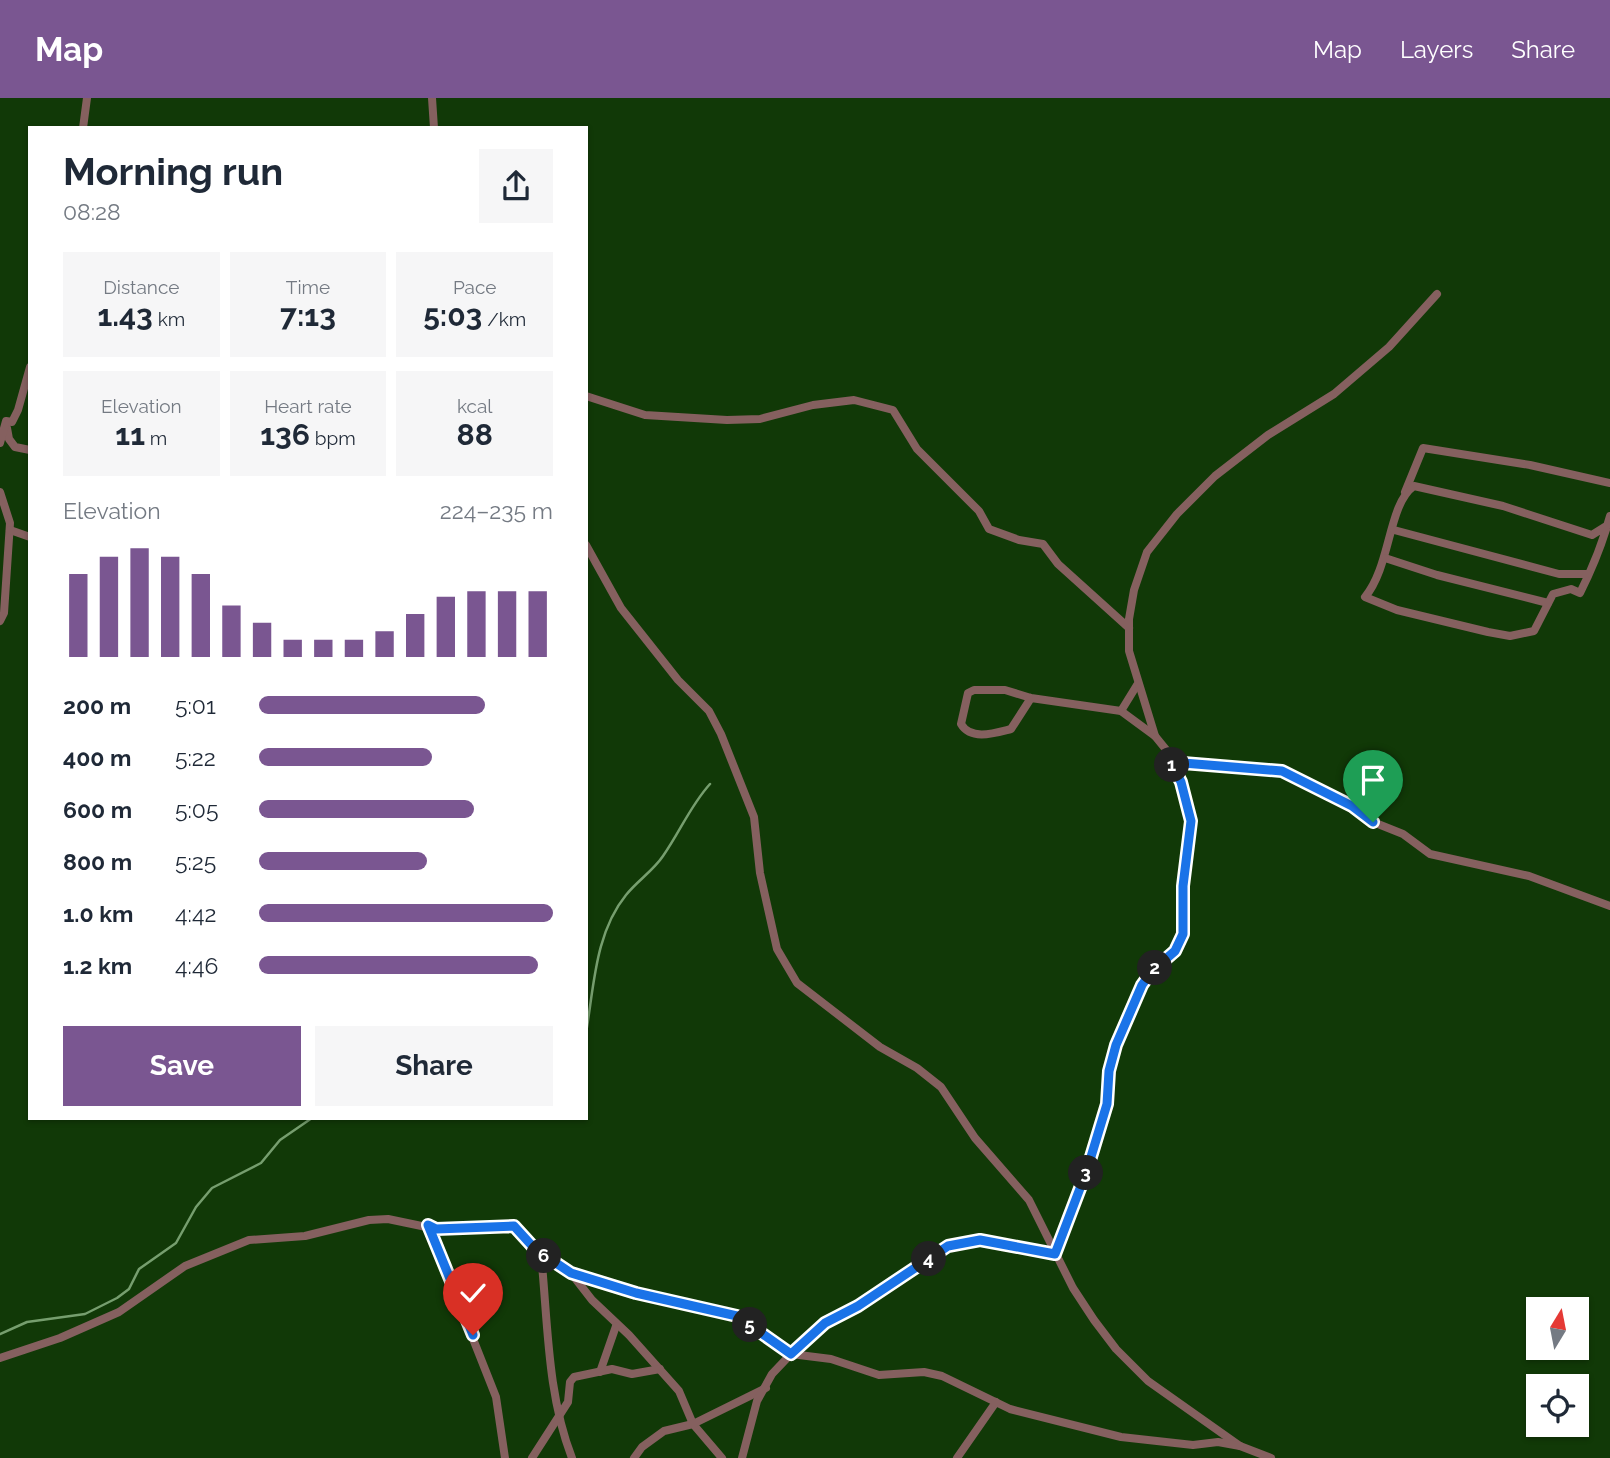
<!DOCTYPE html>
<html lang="en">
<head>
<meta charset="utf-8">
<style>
  :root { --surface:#fff; --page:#f6f6f7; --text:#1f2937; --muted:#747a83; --accent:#7a5691 }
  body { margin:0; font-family:Raleway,sans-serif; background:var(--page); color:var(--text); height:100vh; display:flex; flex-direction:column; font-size:26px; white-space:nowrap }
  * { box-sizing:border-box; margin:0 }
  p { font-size:23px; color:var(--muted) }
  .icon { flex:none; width:38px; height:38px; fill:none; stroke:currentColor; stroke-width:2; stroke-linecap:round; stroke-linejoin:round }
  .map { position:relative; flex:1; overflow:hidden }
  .sheet { position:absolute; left:28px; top:28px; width:560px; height:994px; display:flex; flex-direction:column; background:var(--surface); border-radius:0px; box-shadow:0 2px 5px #0004 }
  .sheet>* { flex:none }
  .needle { width:46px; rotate:10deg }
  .buttons { position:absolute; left:1526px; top:1199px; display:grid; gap:14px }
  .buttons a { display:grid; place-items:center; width:63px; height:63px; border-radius:0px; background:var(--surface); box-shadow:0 2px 5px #0004; font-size:35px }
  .pin { position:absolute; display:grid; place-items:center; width:60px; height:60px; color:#fff; margin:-72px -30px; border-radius:50% 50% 50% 0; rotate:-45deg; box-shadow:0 0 7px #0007 }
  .pin .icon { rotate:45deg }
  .km { position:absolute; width:35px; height:35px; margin:-18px; border-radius:50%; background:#222; color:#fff; font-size:19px; line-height:35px; text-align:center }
  .round { display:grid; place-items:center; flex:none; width:74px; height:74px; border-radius:0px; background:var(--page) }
  .head { display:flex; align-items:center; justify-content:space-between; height:119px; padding:0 35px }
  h1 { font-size:38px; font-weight:700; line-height:52px }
  .figures { display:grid; grid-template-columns:repeat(3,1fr); gap:10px; height:119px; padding:7px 35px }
  .figures div { display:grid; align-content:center; border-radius:0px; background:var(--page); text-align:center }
  .figures b { font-size:30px; font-weight:700 }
  .figures small { font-size:19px; font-weight:400 }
  .figures p { font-size:19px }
  .chart { height:196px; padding:14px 35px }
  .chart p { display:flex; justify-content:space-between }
  .chart svg { width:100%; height:126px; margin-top:7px; stroke:var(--accent); stroke-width:6 }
  .button { display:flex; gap:14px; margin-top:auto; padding:14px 35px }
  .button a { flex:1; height:80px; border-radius:0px; background:var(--accent); color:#fff; font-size:28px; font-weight:700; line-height:80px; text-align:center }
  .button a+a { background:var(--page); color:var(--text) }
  ul { padding:0 35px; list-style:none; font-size:23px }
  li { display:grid; grid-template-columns:112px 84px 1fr; align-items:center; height:52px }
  li i { height:18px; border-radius:9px; background:var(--accent) }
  header { display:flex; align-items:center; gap:42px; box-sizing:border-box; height:98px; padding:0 35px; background:var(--accent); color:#fff }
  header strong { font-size:33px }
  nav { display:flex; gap:38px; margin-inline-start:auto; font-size:24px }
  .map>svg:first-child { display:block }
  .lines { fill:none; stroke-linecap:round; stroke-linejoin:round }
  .stream { stroke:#769e6e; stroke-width:2.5 }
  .street { stroke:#85605f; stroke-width:8 }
  .route-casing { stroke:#fff; stroke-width:14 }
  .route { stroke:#1a73e8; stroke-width:9 }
</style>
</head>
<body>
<header>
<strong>Map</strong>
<nav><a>Map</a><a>Layers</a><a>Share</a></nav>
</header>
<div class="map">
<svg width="1610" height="1360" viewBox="0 0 1610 1360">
  <rect width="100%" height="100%" fill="#113907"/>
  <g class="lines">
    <g class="stream">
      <path d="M586,935C594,889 595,835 626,797C637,783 653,773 663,758C680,734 690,708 710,686"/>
      <polyline points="586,946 586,957"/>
      <polyline points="0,1236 27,1224 85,1216 117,1200 129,1191 139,1171 176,1145 196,1109 212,1090 261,1065 280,1042 312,1020"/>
    </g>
    <g class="street">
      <polyline points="432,0 434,30"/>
      <polyline points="83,30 87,0"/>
      <polyline points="586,298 645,317 727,322 760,321 813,307 854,302 893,312 917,351 979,413 989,431 1019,442 1043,446 1058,466 1129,530"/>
      <polyline points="7,330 9,341 15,349 30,352"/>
      <polyline points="0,345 6,323 12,324 18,312 30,269"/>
      <polyline points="0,394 10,425 4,515 0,523"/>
      <polyline points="1405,394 1423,350 1530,367 1610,385"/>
      <path d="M1608,427L1592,437L1503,408L1414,388C1388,406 1391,468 1365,499L1397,512L1488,534L1510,538L1534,533L1553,496L1571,491L1580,495C1592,471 1603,444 1610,418"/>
      <polyline points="10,432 30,439"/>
      <polyline points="1394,432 1559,476 1588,476"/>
      <polyline points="586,447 621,510 678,582 709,613 721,636 754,719 760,775 777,851 797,885 880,949 917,970 941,989 975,1040 1029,1102 1073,1190 1094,1222 1116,1251 1148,1283 1240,1348 1271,1360"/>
      <polyline points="1385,460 1437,477 1548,505"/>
      <path d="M1031,600L1011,631C995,635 971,643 961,626L968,595L974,592H1005L1031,600L1121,613L1155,638"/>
      <polyline points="1121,613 1137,587"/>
      <polyline points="1171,664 1282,673 1352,708 1373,724 1403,736 1430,756 1529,778 1610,808"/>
      <polyline points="428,1127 496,1299 505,1360"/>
      <path d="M541,1156C548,1224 547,1296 572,1360"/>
      <polyline points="1055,1156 1087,1072 1106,1006 1109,973 1116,947 1142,887 1152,873 1175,853 1183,836 1183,788 1191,744 1188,704 1168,654 1155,638 1129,553 1129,521 1134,492 1147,454 1177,416 1215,378 1268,337 1334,296 1389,249 1437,196"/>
      <polyline points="571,1175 592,1202 629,1237 679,1293 693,1326 722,1360"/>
      <polyline points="0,1260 60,1240 119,1214 185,1168 249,1142 305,1138 369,1122 388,1121 436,1131 507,1128 521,1132 535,1151 571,1175 636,1195 737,1218 791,1256 831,1261 879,1277 924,1274 942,1278 1010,1311 1121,1339 1193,1347 1218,1344 1240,1348"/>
      <polyline points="600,1274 616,1228"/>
      <polyline points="532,1360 568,1304 570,1284 574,1279 612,1271 632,1276 660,1271"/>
      <polyline points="634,1360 642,1349 664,1333 693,1326 766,1290"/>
      <path d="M742,1360L757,1303L772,1276L791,1256L825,1225L857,1208L948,1148C984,1136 1020,1148 1055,1156"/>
      <polyline points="957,1360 996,1304"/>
    </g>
  </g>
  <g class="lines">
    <g class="route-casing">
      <polyline id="route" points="473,1237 428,1127 436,1131 514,1128 535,1151 571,1175 636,1195 737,1218 791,1256 825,1225 858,1208 948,1148 980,1142 1055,1156 1087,1072 1107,1006 1109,973 1116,947 1142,887 1152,873 1175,853 1183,836 1183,788 1191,723 1181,684 1171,664 1282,673 1352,708 1373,724"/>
    </g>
    <use href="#route" class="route"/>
  </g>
</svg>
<div class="buttons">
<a><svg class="needle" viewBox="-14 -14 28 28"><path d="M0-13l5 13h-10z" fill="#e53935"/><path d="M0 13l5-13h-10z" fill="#747a83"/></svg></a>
<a><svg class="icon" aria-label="locate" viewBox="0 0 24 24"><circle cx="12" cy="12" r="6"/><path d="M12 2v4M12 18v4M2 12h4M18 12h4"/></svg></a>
</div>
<div class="pin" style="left:1373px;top:724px;background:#1e9e55"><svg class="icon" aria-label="arrive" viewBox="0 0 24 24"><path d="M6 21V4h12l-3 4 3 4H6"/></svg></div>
<div class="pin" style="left:473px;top:1237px;background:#d93025"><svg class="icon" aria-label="check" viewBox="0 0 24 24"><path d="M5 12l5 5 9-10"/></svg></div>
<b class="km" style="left:1172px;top:667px">1</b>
<b class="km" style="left:1155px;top:870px">2</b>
<b class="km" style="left:1086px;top:1075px">3</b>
<b class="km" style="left:929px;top:1161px">4</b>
<b class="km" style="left:750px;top:1227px">5</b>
<b class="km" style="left:544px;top:1158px">6</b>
<section class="sheet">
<div class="head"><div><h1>Morning run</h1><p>08:28</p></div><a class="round"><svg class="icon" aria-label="share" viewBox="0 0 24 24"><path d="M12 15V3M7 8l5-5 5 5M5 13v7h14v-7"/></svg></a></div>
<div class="figures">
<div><p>Distance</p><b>1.43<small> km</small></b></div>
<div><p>Time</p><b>7:13</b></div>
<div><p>Pace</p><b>5:03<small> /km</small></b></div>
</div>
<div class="figures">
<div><p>Elevation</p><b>11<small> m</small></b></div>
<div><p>Heart rate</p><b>136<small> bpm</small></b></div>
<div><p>kcal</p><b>88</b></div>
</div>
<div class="chart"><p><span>Elevation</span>224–235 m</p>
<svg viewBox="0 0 160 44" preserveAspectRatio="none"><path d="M5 44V15M15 44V9M25 44V6M35 44V9M45 44V15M55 44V26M65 44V32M75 44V38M85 44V38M95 44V38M105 44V35M115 44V29M125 44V23M135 44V21M145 44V21M155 44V21"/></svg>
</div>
<ul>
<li><b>200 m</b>5:01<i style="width:77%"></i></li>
<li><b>400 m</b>5:22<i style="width:59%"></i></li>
<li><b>600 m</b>5:05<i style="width:73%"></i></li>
<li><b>800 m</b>5:25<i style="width:57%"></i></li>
<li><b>1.0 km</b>4:42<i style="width:100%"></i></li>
<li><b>1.2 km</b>4:46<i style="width:95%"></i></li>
</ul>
<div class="button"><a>Save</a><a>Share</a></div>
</section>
</div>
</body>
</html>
